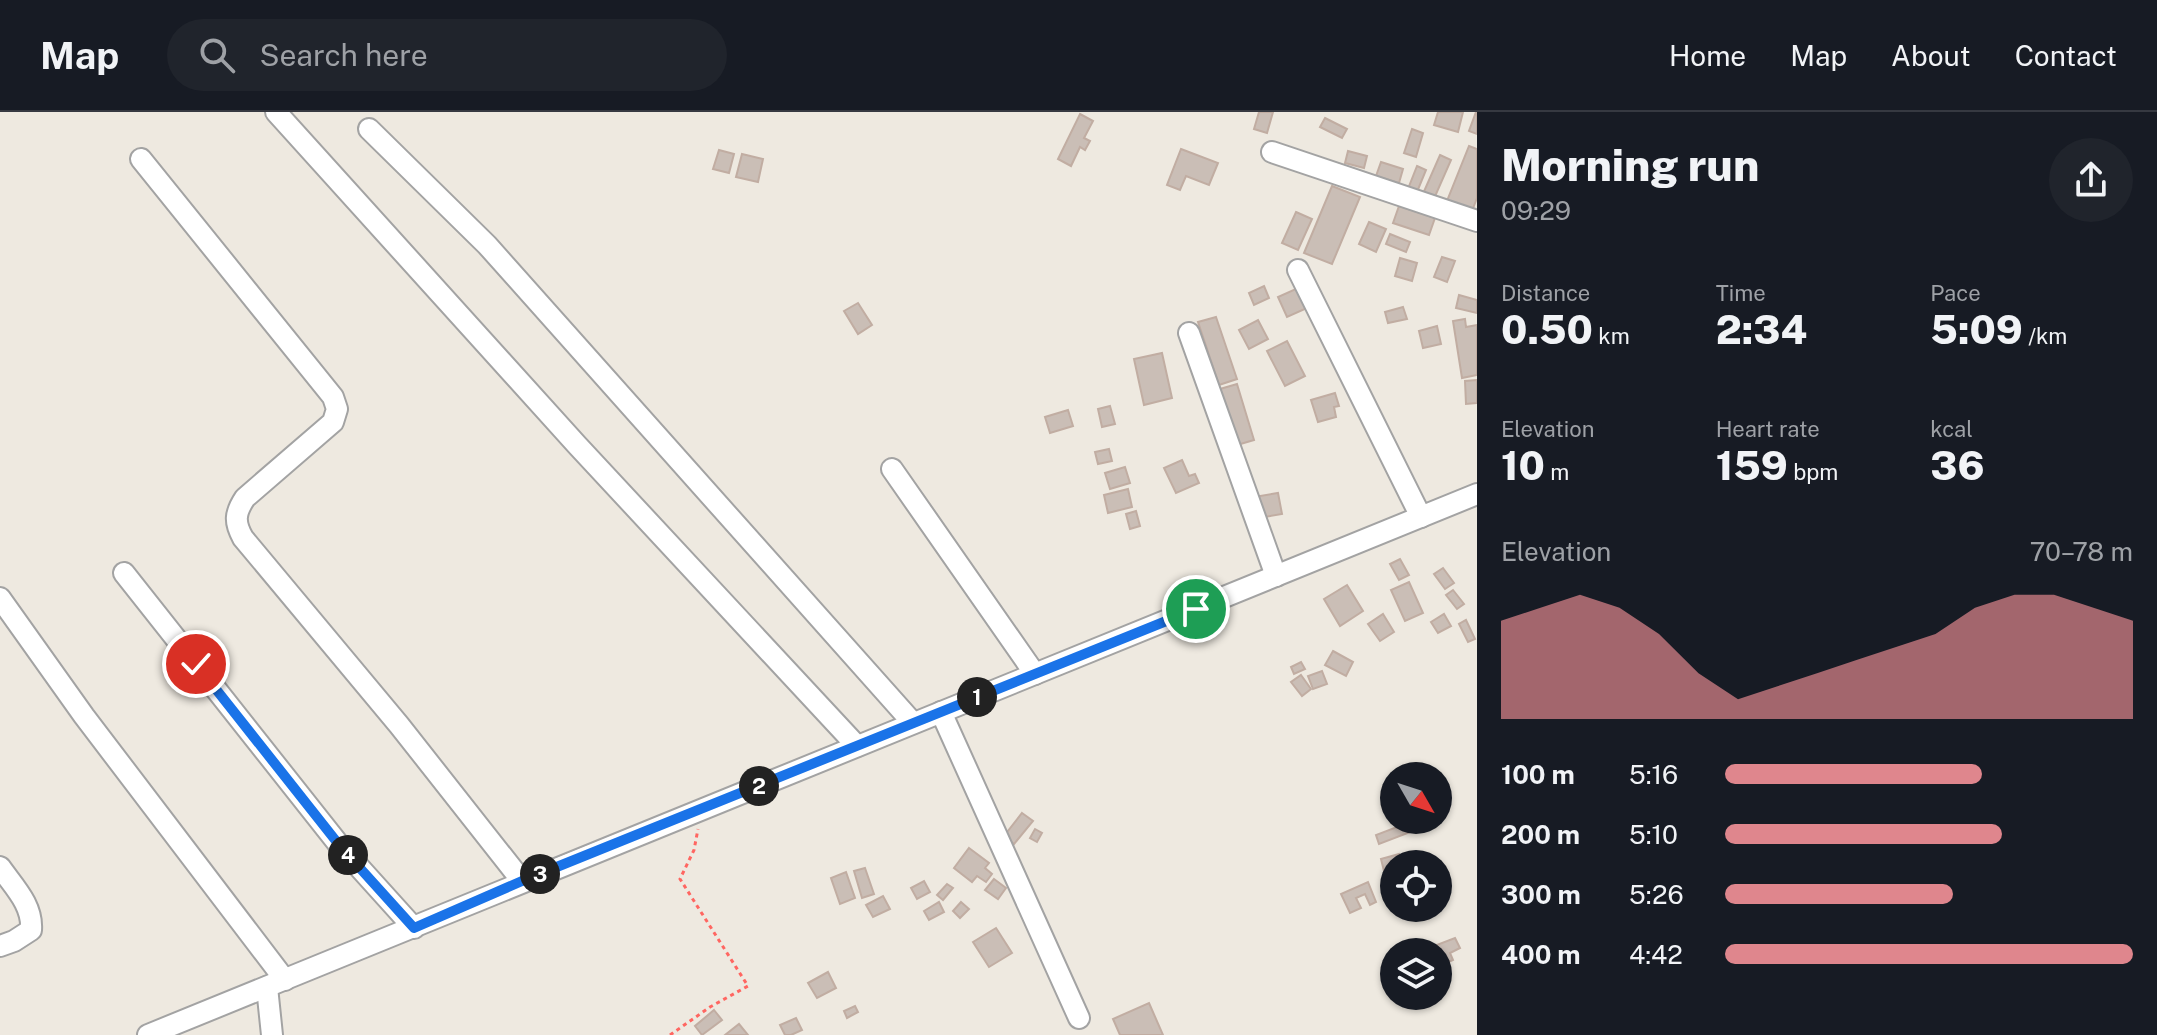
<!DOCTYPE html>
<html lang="en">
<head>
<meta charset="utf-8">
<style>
  :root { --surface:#171b24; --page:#20242c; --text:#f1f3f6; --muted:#9ea1a6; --line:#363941; --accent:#df868d }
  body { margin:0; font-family:"Public Sans",sans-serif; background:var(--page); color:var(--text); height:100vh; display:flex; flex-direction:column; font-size:30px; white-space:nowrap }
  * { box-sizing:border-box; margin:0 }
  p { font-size:26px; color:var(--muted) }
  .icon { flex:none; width:44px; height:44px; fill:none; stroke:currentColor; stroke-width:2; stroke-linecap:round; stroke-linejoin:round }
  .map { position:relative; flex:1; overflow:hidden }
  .panel { display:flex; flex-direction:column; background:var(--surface); width:680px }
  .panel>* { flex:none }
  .needle { width:52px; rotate:129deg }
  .fabs { position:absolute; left:1380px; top:650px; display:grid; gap:16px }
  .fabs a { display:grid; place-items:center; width:72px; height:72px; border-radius:50%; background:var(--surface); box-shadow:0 2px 6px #0004; font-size:40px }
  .pin { position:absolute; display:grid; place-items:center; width:68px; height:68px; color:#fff; margin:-34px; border:4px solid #fff; border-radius:50%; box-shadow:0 2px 8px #0007 }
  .km { position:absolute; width:40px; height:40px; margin:-20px; border-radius:50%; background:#222; color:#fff; font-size:22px; line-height:40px; text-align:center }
  .round { display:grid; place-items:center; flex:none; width:84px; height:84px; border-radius:42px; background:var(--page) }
  .summary { display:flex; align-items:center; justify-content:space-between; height:136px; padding:0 24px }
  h1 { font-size:44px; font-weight:800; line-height:60px }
  .metrics { display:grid; grid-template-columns:repeat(3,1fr); gap:12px; height:136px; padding:8px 24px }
  .metrics div { display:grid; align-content:center }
  .metrics b { font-size:40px; font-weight:800 }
  .metrics small { font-size:22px; font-weight:400 }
  .metrics p { font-size:22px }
  .chart { height:224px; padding:16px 24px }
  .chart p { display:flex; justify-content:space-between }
  .chart svg { width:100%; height:144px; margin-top:8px; fill:var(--accent); opacity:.7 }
  ul { padding:0 24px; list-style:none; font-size:26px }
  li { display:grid; grid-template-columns:128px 96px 1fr; align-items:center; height:60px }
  li i { height:20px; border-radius:10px; background:var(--accent) }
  header { display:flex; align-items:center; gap:48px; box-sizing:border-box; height:112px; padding:0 40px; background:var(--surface); border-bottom:2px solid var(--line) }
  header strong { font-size:38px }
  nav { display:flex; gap:44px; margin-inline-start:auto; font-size:28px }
  .search { width:560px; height:72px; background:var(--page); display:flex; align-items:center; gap:20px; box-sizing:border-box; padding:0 28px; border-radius:44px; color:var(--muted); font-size:30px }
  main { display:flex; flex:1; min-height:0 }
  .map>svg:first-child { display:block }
  .building { fill:#cabeb6; stroke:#c1ada2; stroke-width:2 }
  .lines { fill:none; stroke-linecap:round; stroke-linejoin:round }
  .minor-casing { stroke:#a3a3a3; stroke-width:24 }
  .path { stroke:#ff6661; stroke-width:3; stroke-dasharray:4 4; stroke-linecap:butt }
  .minor { stroke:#fff; stroke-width:20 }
  .route-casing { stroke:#fff; stroke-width:16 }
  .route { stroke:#1a73e8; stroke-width:10 }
</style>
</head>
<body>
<header>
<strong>Map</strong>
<div class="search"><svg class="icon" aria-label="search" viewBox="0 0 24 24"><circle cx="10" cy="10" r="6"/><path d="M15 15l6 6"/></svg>Search here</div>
<nav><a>Home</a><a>Map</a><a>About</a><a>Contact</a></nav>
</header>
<main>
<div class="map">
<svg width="1477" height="923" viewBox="0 0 1477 923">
  <rect width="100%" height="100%" fill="#eee9e0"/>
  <g class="building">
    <polygon points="1259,0 1273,0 1267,21 1254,17"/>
    <polygon points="1438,0 1463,0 1458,20 1434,13"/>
    <polygon points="1476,0 1477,0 1477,22 1469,19"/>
    <polygon points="1080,2 1093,9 1084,26 1090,29 1085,38 1080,35 1071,54 1058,47"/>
    <polygon points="1325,6 1347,17 1342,26 1320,15"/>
    <polygon points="1412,17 1423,21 1416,45 1404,41"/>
    <polygon points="1469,34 1477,37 1477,86 1472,99 1447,89"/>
    <polygon points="1181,37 1218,51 1209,73 1186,64 1180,78 1167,73"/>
    <polygon points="719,38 734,42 729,61 713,57"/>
    <polygon points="1348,39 1367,44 1364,56 1345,51"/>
    <polygon points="742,42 763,47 758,70 736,65"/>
    <polygon points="1440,43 1451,48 1433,89 1422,84"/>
    <polygon points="1381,50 1403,57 1399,71 1376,64"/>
    <polygon points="1417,54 1426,58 1417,80 1408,77"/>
    <polygon points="1332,74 1360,85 1332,152 1304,141"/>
    <polygon points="1399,94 1435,106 1429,123 1393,111"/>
    <polygon points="1296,100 1312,107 1298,138 1282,131"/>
    <polygon points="1369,110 1386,117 1376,140 1359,132"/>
    <polygon points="1390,122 1410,130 1406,140 1386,132"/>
    <polygon points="1442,145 1455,149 1447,170 1434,165"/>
    <polygon points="1400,146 1417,151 1412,169 1395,164"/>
    <polygon points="1264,174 1269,186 1254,193 1249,181"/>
    <polygon points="1298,176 1307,196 1287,205 1278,185"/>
    <polygon points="1459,183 1477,188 1477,201 1456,196"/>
    <polygon points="858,191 872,213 858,222 844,199"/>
    <polygon points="1403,195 1407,207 1388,211 1385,200"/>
    <polygon points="1216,205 1237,267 1219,273 1198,210"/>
    <polygon points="1465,207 1466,215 1477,213 1477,263 1462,266 1453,209"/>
    <polygon points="1258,208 1268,227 1249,237 1239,218"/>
    <polygon points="1437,214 1441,232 1423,236 1419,219"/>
    <polygon points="1287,229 1305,264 1285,274 1267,239"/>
    <polygon points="1162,241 1172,286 1144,293 1134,247"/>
    <polygon points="1477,268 1477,291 1466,292 1465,269"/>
    <polygon points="1237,272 1254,328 1237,333 1220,277"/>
    <polygon points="1335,281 1339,294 1334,295 1336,305 1318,310 1311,288"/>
    <polygon points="1110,294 1115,312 1102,315 1098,297"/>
    <polygon points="1068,298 1073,314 1050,321 1045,305"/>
    <polygon points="1109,337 1112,349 1098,352 1095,340"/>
    <polygon points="1182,348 1189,364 1195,362 1199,371 1176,381 1164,356"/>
    <polygon points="1125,355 1130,371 1110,377 1105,361"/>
    <polygon points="1128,377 1132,395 1108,401 1104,383"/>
    <polygon points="1278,381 1282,402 1258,406 1254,385"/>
    <polygon points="1136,399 1140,414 1130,417 1126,402"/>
    <polygon points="1400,447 1409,463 1399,468 1390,452"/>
    <polygon points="1443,456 1454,471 1445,477 1434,462"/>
    <polygon points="1409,470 1423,501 1405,509 1391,478"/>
    <polygon points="1347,473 1363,499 1340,514 1324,487"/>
    <polygon points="1453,478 1464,492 1457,497 1446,483"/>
    <polygon points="1383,502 1394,520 1380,529 1368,512"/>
    <polygon points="1444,502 1451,514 1438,521 1431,510"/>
    <polygon points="1466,508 1475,527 1468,530 1459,512"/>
    <polygon points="1333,539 1353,550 1346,564 1325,553"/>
    <polygon points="1301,550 1305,557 1294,562 1291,555"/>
    <polygon points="1322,559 1327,572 1313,577 1308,564"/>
    <polygon points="1301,563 1311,577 1302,584 1291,570"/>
    <polygon points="1022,701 1033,709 1014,732 1004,724"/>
    <polygon points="1410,710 1413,719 1379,732 1376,723"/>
    <polygon points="1035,717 1042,721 1037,730 1030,726"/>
    <polygon points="969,736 989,751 985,756 992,762 986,770 977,764 972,770 954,756"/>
    <polygon points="1399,742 1402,752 1394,752 1394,756 1384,759 1381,747"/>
    <polygon points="865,756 874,782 862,786 854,759"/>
    <polygon points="846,760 855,786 840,792 831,766"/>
    <polygon points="994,767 1006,776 998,787 985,778"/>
    <polygon points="924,769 930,780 917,787 911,776"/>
    <polygon points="1368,770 1376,790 1370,793 1365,782 1356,786 1361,796 1350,801 1341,782"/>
    <polygon points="947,772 953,776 943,788 937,783"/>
    <polygon points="883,784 890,797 873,805 866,793"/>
    <polygon points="939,790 944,800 929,808 924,799"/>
    <polygon points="961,790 969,797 960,806 953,799"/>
    <polygon points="996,816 1012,841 989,855 973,830"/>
    <polygon points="1455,826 1460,836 1450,841 1453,848 1442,853 1434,834"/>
    <polygon points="828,860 836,876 817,886 808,871"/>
    <polygon points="1149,891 1163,923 1120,923 1113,907"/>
    <polygon points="855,894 858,900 847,906 844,899"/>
    <polygon points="714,898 722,908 702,923 695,914"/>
    <polygon points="796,906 802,918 791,923 785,923 780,913"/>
    <polygon points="739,912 748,923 725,923"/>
  </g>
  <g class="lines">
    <g class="minor-casing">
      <g id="minor">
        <polyline points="276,0 577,333 857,634"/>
        <polyline points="369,17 487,133 913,611"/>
        <polyline points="1272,40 1477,109"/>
        <path d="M141,47L333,285L337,297L333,310L245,386C235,401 234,410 243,426L399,613L522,769"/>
        <polyline points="1298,158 1421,405"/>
        <polyline points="1189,221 1276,464"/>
        <polyline points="892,357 1035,562"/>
        <polyline points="124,461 340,734 414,816"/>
        <polyline points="0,486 84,604 285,868"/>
        <polyline points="941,600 1079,906"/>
        <path d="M0,755C14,775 33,793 31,818L14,829L0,834"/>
        <polyline points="267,875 272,923"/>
        <polyline points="148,923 1477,382"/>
      </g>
    </g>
    <polyline class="path" points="670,923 710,895 748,874 680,767 694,738 698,717"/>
    <use href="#minor" class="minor"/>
  </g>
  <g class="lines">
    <g class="route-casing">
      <polyline id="route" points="196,552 340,734 414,816 522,769 1196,497"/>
    </g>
    <use href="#route" class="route"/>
  </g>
</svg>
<div class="fabs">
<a><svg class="needle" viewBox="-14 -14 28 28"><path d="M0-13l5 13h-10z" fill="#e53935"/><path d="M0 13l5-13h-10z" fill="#9ea1a6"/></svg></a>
<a><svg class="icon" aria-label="locate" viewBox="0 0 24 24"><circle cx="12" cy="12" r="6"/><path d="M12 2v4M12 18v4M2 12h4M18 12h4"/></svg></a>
<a><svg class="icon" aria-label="layers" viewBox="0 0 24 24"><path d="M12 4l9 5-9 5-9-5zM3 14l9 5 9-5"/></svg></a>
</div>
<div class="pin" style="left:1196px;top:497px;background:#1e9e55"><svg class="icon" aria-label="arrive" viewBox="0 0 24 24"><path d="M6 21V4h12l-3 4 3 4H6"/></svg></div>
<div class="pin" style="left:196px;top:552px;background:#d93025"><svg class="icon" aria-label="check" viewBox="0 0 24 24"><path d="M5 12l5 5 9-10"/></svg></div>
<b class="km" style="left:977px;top:585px">1</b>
<b class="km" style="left:759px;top:674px">2</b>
<b class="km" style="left:540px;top:762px">3</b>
<b class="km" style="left:348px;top:743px">4</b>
</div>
<section class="panel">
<div class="summary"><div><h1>Morning run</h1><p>09:29</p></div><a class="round"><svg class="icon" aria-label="share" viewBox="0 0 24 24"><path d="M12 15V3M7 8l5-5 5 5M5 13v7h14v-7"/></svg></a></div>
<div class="metrics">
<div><p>Distance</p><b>0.50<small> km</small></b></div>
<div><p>Time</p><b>2:34</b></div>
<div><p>Pace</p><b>5:09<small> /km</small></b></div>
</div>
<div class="metrics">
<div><p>Elevation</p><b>10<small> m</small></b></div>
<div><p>Heart rate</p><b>159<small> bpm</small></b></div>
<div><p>kcal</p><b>36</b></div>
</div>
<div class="chart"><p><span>Elevation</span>70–78 m</p>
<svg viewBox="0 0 160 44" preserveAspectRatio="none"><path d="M0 44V14L10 10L20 6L30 10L40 18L50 30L60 38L70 34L80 30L90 26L100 22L110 18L120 10L130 6L140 6L150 10L160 14V44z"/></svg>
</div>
<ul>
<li><b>100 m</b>5:16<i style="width:63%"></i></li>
<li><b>200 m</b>5:10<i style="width:68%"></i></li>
<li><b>300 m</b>5:26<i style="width:56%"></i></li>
<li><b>400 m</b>4:42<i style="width:100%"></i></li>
</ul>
</section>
</main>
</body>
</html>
